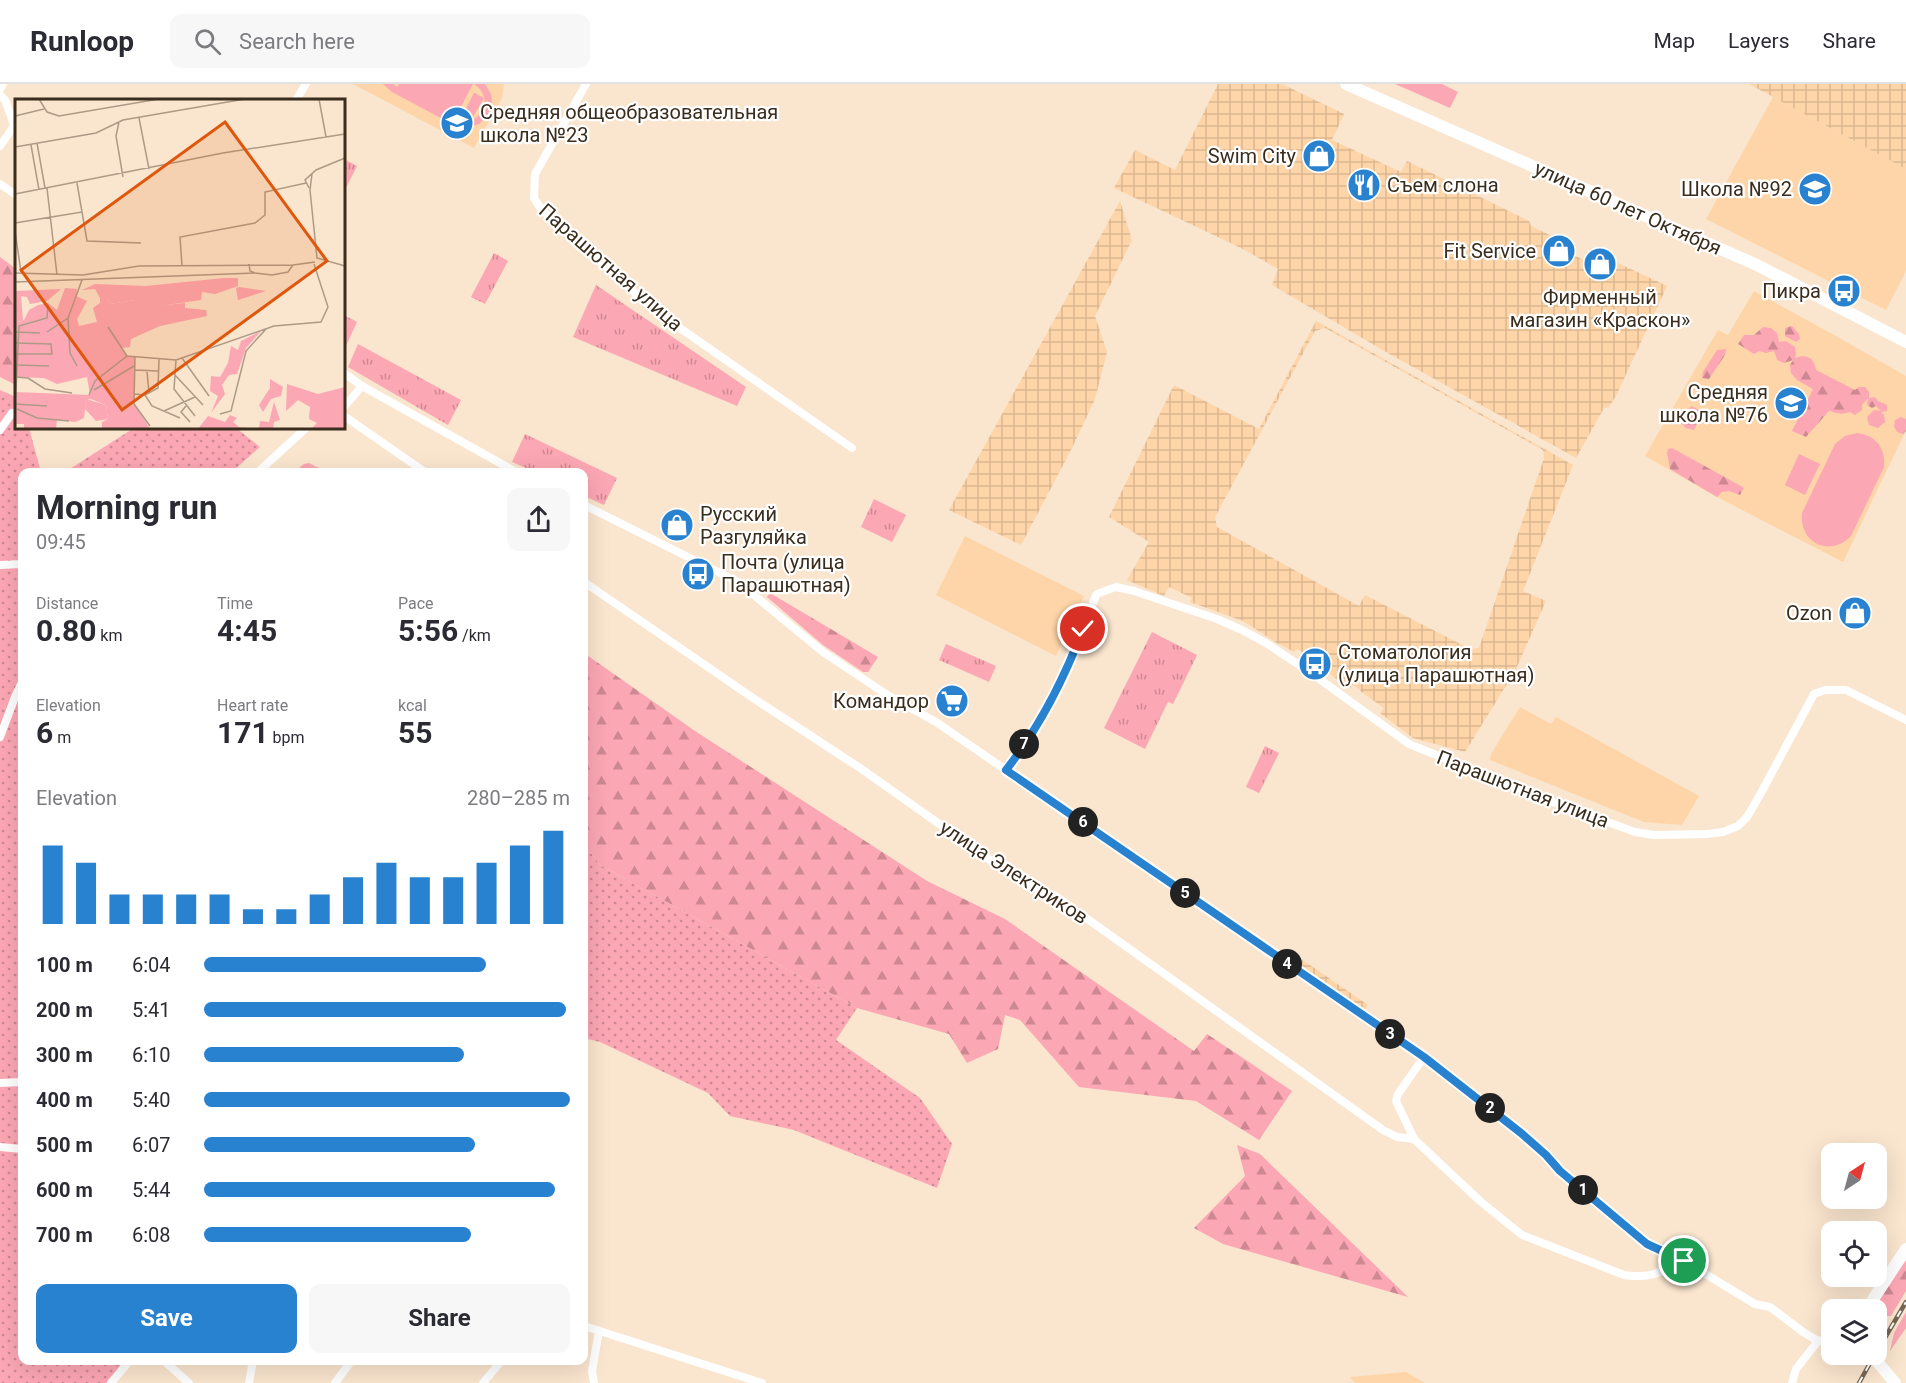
<!DOCTYPE html>
<html lang="en">
<head>
<meta charset="utf-8">
<style>
  :root { --surface:#fff; --page:#f7f7f7; --text:#2b2b33; --muted:#7c7c81; --line:#e1e1e2; --accent:#2982cf }
  body { margin:0; font-family:Roboto,sans-serif; background:var(--page); color:var(--text); height:100vh; display:flex; flex-direction:column; font-size:22px; white-space:nowrap }
  * { box-sizing:border-box; margin:0 }
  p { font-size:20px; color:var(--muted) }
  .icon { flex:none; width:33px; height:33px; fill:none; stroke:currentColor; stroke-width:2; stroke-linecap:round; stroke-linejoin:round }
  .map { position:relative; flex:1; overflow:hidden }
  .panel { position:absolute; left:18px; top:384px; width:570px; height:897px; display:flex; flex-direction:column; background:var(--surface); border-radius:12px; box-shadow:0 6px 24px #0002 }
  .panel>* { flex:none }
  .needle { width:39px; rotate:36deg }
  .controls { position:absolute; left:1821px; top:1059px; display:grid; gap:12px }
  .controls a { display:grid; place-items:center; width:66px; height:66px; border-radius:12px; background:var(--surface); box-shadow:0 6px 24px #0002; font-size:30px }
  .pin { position:absolute; display:grid; place-items:center; width:51px; height:51px; color:#fff; margin:-26px; border:3px solid #fff; border-radius:50%; box-shadow:0 2px 6px #0007 }
  .km { position:absolute; width:30px; height:30px; margin:-15px; border-radius:50%; background:#222; color:#fff; font-size:16px; line-height:30px; text-align:center }
  .round { display:grid; place-items:center; flex:none; width:63px; height:63px; border-radius:12px; background:var(--page) }
  .summary { display:flex; align-items:center; justify-content:space-between; height:102px; padding:0 18px }
  h1 { font-size:33px; font-weight:700; line-height:45px }
  .stats { display:grid; grid-template-columns:repeat(3,1fr); gap:9px; height:102px; padding:6px 18px }
  .stats div { display:grid; align-content:center }
  .stats b { font-size:30px; font-weight:700 }
  .stats small { font-size:16px; font-weight:400 }
  .stats p { font-size:16px }
  .chart { height:168px; padding:12px 18px }
  .chart p { display:flex; justify-content:space-between }
  .chart svg { width:100%; height:108px; margin-top:6px; stroke:var(--accent); stroke-width:6 }
  .button { display:flex; gap:12px; margin-top:auto; padding:12px 18px }
  .button a { flex:1; height:69px; border-radius:12px; background:var(--accent); color:#fff; font-size:24px; font-weight:700; line-height:69px; text-align:center }
  .button a+a { background:var(--page); color:var(--text) }
  ul { padding:0 18px; list-style:none; font-size:20px }
  li { display:grid; grid-template-columns:96px 72px 1fr; align-items:center; height:45px }
  li i { height:15px; border-radius:8px; background:var(--accent) }
  header { display:flex; align-items:center; gap:36px; box-sizing:border-box; height:84px; padding:0 30px; background:var(--surface); border-bottom:2px solid var(--line) }
  header strong { font-size:28px }
  nav { display:flex; gap:33px; margin-inline-start:auto; font-size:21px }
  .search { width:420px; height:54px; background:var(--page); display:flex; align-items:center; gap:15px; box-sizing:border-box; padding:0 21px; border-radius:12px; color:var(--muted); font-size:22px }
  .map>svg:first-child { display:block }
  .built { fill:#fed5a8 }
  .industrial { fill:url(#industrial-grid); fill-rule:evenodd }
  .grass { fill:#fca7b4 }
  .forest { fill:url(#forest-firs) }
  .park { fill:url(#park-tufts) }
  .garden { fill:url(#garden-dots) }
  .lines { fill:none; stroke-linecap:round; stroke-linejoin:round }
  .minor { stroke:#fff; stroke-width:8 }
  .secondary { stroke:#fff; stroke-width:12 }
  .rail-casing { stroke:#756553; stroke-width:4.5 }
  .rail { stroke:#fff; stroke-width:2; stroke-dasharray:7; stroke-linecap:butt }
  .route-casing { stroke:#fff; stroke-width:12 }
  .route { stroke:#2982cf; stroke-width:8 }
  .labels { text-anchor:middle; dominant-baseline:central; stroke-width:4.5; stroke-linejoin:round; paint-order:stroke }
  .poi-label { font-size:20px; fill:#3a2d1d; stroke:#fff; text-anchor:end }
  .street-label { font-size:20px; fill:#3a2d1d; stroke:#fff }
  .inset-road { fill:none; stroke:#ad9b87; stroke-width:1.5 }
  .view { fill:#df570d; fill-opacity:0.15; stroke:#df570d; stroke-width:3 }
  .inset-edge { fill:none; stroke:#3a2d1d; stroke-width:3 }
</style>
</head>
<body>
<header>
<strong>Runloop</strong>
<div class="search"><svg class="icon" aria-label="search" viewBox="0 0 24 24"><circle cx="10" cy="10" r="6"/><path d="M15 15l6 6"/></svg>Search here</div>
<nav><a>Map</a><a>Layers</a><a>Share</a></nav>
</header>
<div class="map">
<svg width="1906" height="1299" viewBox="0 0 1906 1299">
  <defs>
    <pattern id="industrial-grid" width="8" height="8" patternUnits="userSpaceOnUse" patternTransform="scale(1.5)"><rect width="8" height="8" fill="#fed5a8"/><path d="M0 4h8M4 0v8" fill="none" stroke="#dab790"/></pattern>
    <pattern id="forest-firs" width="22" height="20" patternUnits="userSpaceOnUse" patternTransform="scale(1.5)"><rect width="22" height="20" fill="#fca7b4"/><path d="M5 1l3.5 6h-7zM16 11l3.5 6h-7z" fill="#cd8892"/></pattern>
    <pattern id="park-tufts" width="24" height="20" patternUnits="userSpaceOnUse" patternTransform="scale(1.5)"><rect width="24" height="20" fill="#fca7b4"/><path d="M3 7l-1-3M5 7V3M7 7l1-3M15 17l-1-3M17 17v-4M19 17l1-3" fill="none" stroke="#cd8892"/></pattern>
    <pattern id="garden-dots" width="8" height="8" patternUnits="userSpaceOnUse" patternTransform="scale(1.5)"><rect width="8" height="8" fill="#fca7b4"/><path d="M2 2h.1M6 6h.1" fill="none" stroke="#cd8892" stroke-width="1.8" stroke-linecap="round"/></pattern>
  </defs>
  <rect width="100%" height="100%" fill="#fae5ce"/>
  <g class="built">
    <polygon points="353,0 504,0 502,14 474,64"/>
    <polygon points="1773,13 1906,85 1906,187 1886,226 1706,135"/>
    <polygon points="1754,207 1843,256 1906,292 1906,346 1843,478 1717,413 1645,372 1718,246 1728,251"/>
    <polygon points="965,452 1084,512 1056,572 936,511"/>
    <polygon points="1520,623 1551,640 1556,633 1699,712 1682,741 1644,738 1490,676 1491,670"/>
    <polygon points="1406,1288 1425,1299 1355,1299 1350,1293"/>
  </g>
  <g class="industrial">
    <polygon points="1218,0 1282,0 1344,30 1332,56 1401,88 1407,77 1529,137 1531,142 1574,163 1571,170 1584,176 1590,166 1667,202 1616,312 1609,323 1604,324 1576,374 1386,268 1272,201 1278,185 1241,164 1114,104 1135,66 1175,86"/>
    <polygon points="1749,0 1906,0 1906,85 1773,13"/>
    <polygon points="1120,117 1132,156 1095,232 1107,268 1095,315 1072,364 1021,461 949,426"/>
    <path d="M1316,237L1573,381L1523,507L1546,517L1515,587L1465,668L1413,654L1380,629L1384,624L1360,607L1361,606L1353,601L1350,604L1321,584L1320,579L1297,565L1294,568L1277,559L1243,537L1190,518L1192,514L1169,503L1164,512L1127,496L1149,458L1109,433L1174,301L1259,345ZM1325,244L1543,366L1544,374L1479,564L1470,565L1365,511L1359,522L1217,443L1215,433L1315,247Z"/>
    <polygon points="1291,868 1368,921 1365,926 1287,873"/>
  </g>
  <g class="grass">
    <path d="M383,0H393L397,3L399,0H473L455,34C479,46 497,15 474,0H485L491,10L492,17L489,30L479,40L466,44L454,41L392,8Z"/>
    <polygon points="1395,0 1442,0 1458,8 1450,24"/>
    <path d="M1857,349C1875,351 1886,364 1884,383L1851,452C1830,474 1799,459 1802,429L1835,360L1845,352Z"/>
    <polygon points="1799,370 1820,380 1805,411 1785,401"/>
  </g>
  <g class="forest">
    <polygon points="0,173 16,185 16,301 0,293"/>
    <polygon points="1792,242 1799,250 1800,255 1796,258 1785,252 1785,244"/>
    <path d="M1763,243L1771,244L1777,249L1779,258L1786,257L1795,263L1796,269L1795,274C1806,270 1814,273 1816,286L1855,306L1859,303H1865L1869,308V314L1875,313L1878,317L1887,321V327L1881,328L1884,331L1885,338L1878,344L1869,341L1867,333L1874,326L1881,327L1876,322L1872,324L1867,321L1868,314L1862,321V326L1855,331L1850,328L1841,330L1829,327L1806,353L1792,347L1813,305L1797,296L1791,289L1790,281L1793,276L1784,279L1777,276L1774,267L1766,269L1759,267L1754,270L1738,260L1744,251H1754Z"/>
    <polygon points="1726,265 1725,271 1709,295 1702,294 1703,288 1717,266"/>
    <polygon points="1691,322 1701,327 1700,334 1694,346 1686,344 1681,339"/>
    <polygon points="1901,333 1906,335 1906,347 1903,350 1897,348 1894,342 1895,336"/>
    <polygon points="1672,364 1739,401 1744,404 1740,411 1729,407 1722,408 1717,413 1670,385 1667,369 1668,365"/>
    <polygon points="309,379 326,388 294,388 304,380"/>
    <polygon points="770,509 878,573 868,588 863,588 823,561 767,513"/>
    <polygon points="584,569 695,647 927,797 1005,835 1194,967 1207,950 1292,1007 1259,1056 1196,1017 1079,1003 1020,936 1005,931 998,965 967,979 949,950 857,924 600,781 584,760"/>
    <polygon points="1237,1061 1260,1070 1408,1213 1223,1160 1194,1144 1245,1092"/>
    <polygon points="1906,1173 1906,1207 1891,1232 1877,1232 1876,1226 1874,1226 1879,1212"/>
    <polygon points="1906,1228 1906,1244 1890,1267 1894,1249"/>
  </g>
  <g class="park">
    <polygon points="474,9 484,14 472,35 463,30"/>
    <polygon points="344,75 357,82 344,108"/>
    <polygon points="494,169 508,177 485,220 471,213"/>
    <polygon points="596,201 746,303 737,322 573,253"/>
    <polygon points="344,231 357,238 344,266"/>
    <polygon points="358,260 461,316 448,341 348,283"/>
    <polygon points="525,350 617,394 604,421 584,412 584,388 535,388 512,378"/>
    <polygon points="874,415 906,431 892,458 861,443"/>
    <polygon points="1152,548 1197,571 1173,620 1168,618 1145,665 1104,644"/>
    <polygon points="946,560 996,582 989,598 939,576"/>
    <polygon points="1265,662 1279,669 1259,709 1246,703"/>
  </g>
  <g class="garden">
    <polygon points="0,306 16,313 16,344 29,344 41,388 22,388 22,1276 130,1277 111,1299 0,1299"/>
    <polygon points="134,344 236,344 260,363 232,388 65,388"/>
    <polygon points="584,760 600,781 857,924 836,956 920,1014 952,1060 937,1104 794,1046 730,1032 708,1009 600,958 584,954"/>
  </g>
  <g class="lines">
    <g class="minor">
      <polyline points="586,0 535,90 534,114 541,125 654,226 852,364"/>
      <polyline points="0,5 3,0"/>
      <polyline points="0,11 5,16 16,46"/>
      <polyline points="296,16 306,0"/>
      <polyline points="0,62 14,42"/>
      <polyline points="0,100 16,111"/>
      <polyline points="344,289 362,302 516,388"/>
      <polyline points="344,323 362,302"/>
      <polyline points="344,332 425,388"/>
      <polyline points="0,346 12,329"/>
      <polyline points="258,388 306,344"/>
      <polyline points="584,421 738,498 823,568 889,612 936,638 1424,973 1521,1049 1546,1071 1560,1087 1647,1160 1684,1177"/>
      <polyline points="0,481 22,480"/>
      <polyline points="584,498 753,614 863,686 1024,800 1054,811 1383,1046 1397,1053 1414,1055"/>
      <polyline points="0,653 15,613 22,598"/>
      <polyline points="1006,686 1021,666 1067,588 1096,511 1099,509 1116,503 1134,507 1217,535 1242,546 1266,559 1311,589 1409,660 1553,718 1635,748 1654,751 1707,750 1723,748 1738,742 1747,733 1761,709 1814,610 1825,606 1846,606 1906,636"/>
      <path d="M1424,973L1398,1010L1396,1017L1414,1055L1480,1117L1522,1151L1624,1191C1650,1195 1661,1188 1684,1177L1755,1220L1770,1223L1803,1248L1818,1257L1832,1255"/>
      <polyline points="0,999 22,998"/>
      <polyline points="0,1063 22,1065"/>
      <polyline points="584,1242 762,1299"/>
      <polyline points="163,1276 189,1299"/>
      <polyline points="111,1299 130,1276"/>
      <polyline points="249,1299 253,1276"/>
      <polyline points="335,1299 352,1276"/>
      <polyline points="483,1299 502,1276"/>
      <polyline points="594,1299 592,1287 599,1247"/>
      <polyline points="1792,1299 1796,1285 1818,1257"/>
    </g>
    <g class="secondary">
      <polyline points="1346,0 1757,181 1906,258"/>
      <polyline points="1866,1226 1906,1165"/>
      <polyline points="1871,1270 1895,1299"/>
    </g>
    <g class="rail-casing">
      <g id="rail">
        <polyline points="1876,1269 1906,1218"/>
        <polyline points="1859,1299 1875,1270"/>
      </g>
    </g>
    <use href="#rail" class="rail"/>
  </g>
  <g class="lines">
    <g class="route-casing">
      <path id="route" d="M1083,545C1064,595 1039,644 1006,686L1424,973L1521,1049L1546,1071L1560,1087L1647,1160L1684,1177"/>
    </g>
    <use href="#route" class="route"/>
  </g>
  <defs>
    <g id="school-disc" transform="scale(1.725)"><circle r="9.5" fill="#2982cf" stroke="#fff"/><path d="M0-5L7-2L0 1L-7-2ZM-4 1L0 2.5L4 1V4Q0 6-4 4Z" fill="#fff"/></g>
    <g id="shop-disc" transform="scale(1.725)"><circle r="9.5" fill="#2982cf" stroke="#fff"/><path d="M-5-2.5h2.3a2.7 3.5 0 0 1 5.4 0H5L5.5 6h-11ZM-1.5-2.5h3a1.5 2.3 0 0 0-3 0Z" fill="#fff"/></g>
    <g id="restaurant-disc" transform="scale(1.725)"><circle r="9.5" fill="#2982cf" stroke="#fff"/><path d="M-5-6h1v4h1v-4h1v4h1v-4h1v5L-1.5 .5V6h-2V.5L-5-1ZM5-6V6H3V1.5H1.5Q1.5-4 5-6Z" fill="#fff"/></g>
    <g id="bus-disc" transform="scale(1.725)"><circle r="9.5" fill="#2982cf" stroke="#fff"/><path d="M-5-6H5V4H4V6H2V4H-2V6H-4V4H-5ZM-3.5-4V0h7V-4ZM-3.5 1.2v1.5H-2V1.2ZM2 1.2v1.5H3.5V1.2Z" fill="#fff"/></g>
    <g id="supermarket-disc" transform="scale(1.725)"><circle r="9.5" fill="#2982cf" stroke="#fff"/><path d="M-6-5.5h2.5l.6 2H6L4.5 2H-2.5L-4.4-4H-6ZM-1.5 3.2a1.3 1.3 0 1 0 .1 0ZM3 3.2a1.3 1.3 0 1 0 .1 0Z" fill="#fff"/></g>
  </defs>
  <g fill-rule="evenodd">
    <use href="#school-disc" x="457" y="39"/>
    <use href="#shop-disc" x="1319" y="72"/>
    <use href="#restaurant-disc" x="1364" y="101"/>
    <use href="#school-disc" x="1815" y="105"/>
    <use href="#shop-disc" x="1559" y="167"/>
    <use href="#shop-disc" x="1600" y="180"/>
    <use href="#bus-disc" x="1844" y="207"/>
    <use href="#school-disc" x="1791" y="319"/>
    <use href="#shop-disc" x="677" y="441"/>
    <use href="#bus-disc" x="698" y="490"/>
    <use href="#shop-disc" x="1855" y="529"/>
    <use href="#bus-disc" x="1315" y="580"/>
    <use href="#supermarket-disc" x="952" y="617"/>
  </g>
  <g class="labels">
    <g class="poi-label">
      <text x="480" y="28" text-anchor="start">Средняя общеобразовательная<tspan x="480" dy="23">школа №23</tspan></text>
      <text x="1296" y="72">Swim City</text>
      <text x="1387" y="101" text-anchor="start">Съем слона</text>
      <text x="1792" y="105">Школа №92</text>
      <text x="1536" y="167">Fit Service</text>
      <text x="1821" y="207">Пикра</text>
      <text x="1600" y="213" text-anchor="middle">Фирменный<tspan x="1600" dy="23">магазин «Краскон»</tspan></text>
      <text x="1768" y="308">Средняя<tspan x="1768" dy="23">школа №76</tspan></text>
      <text x="700" y="430" text-anchor="start">Русский<tspan x="700" dy="23">Разгуляйка</tspan></text>
      <text x="721" y="478" text-anchor="start">Почта (улица<tspan x="721" dy="23">Парашютная)</tspan></text>
      <text x="1832" y="529">Ozon</text>
      <text x="1338" y="568" text-anchor="start">Стоматология<tspan x="1338" dy="23">(улица Парашютная)</tspan></text>
      <text x="929" y="617">Командор</text>
    </g>
    <g class="street-label">
      <text transform="translate(1628 124) rotate(24)">улица 60 лет Октября</text>
      <text transform="translate(611 183) rotate(41)">Парашютная улица</text>
      <text transform="translate(1523 705) rotate(21)">Парашютная улица</text>
      <text transform="translate(1014 788) rotate(33)">улица Электриков</text>
    </g>
  </g>
  <g transform="translate(15 15)">
    <rect width="330" height="330" fill="#fae5ce"/>
    <path d="M209,179H223V187L200,195L187,193L186,201L131,209L121,201L94,205L93,199H85L80,190L67,191L80,185L131,187ZM221,189L224,188L251,192L223,201ZM46,190L32,202L15,205L12,198L6,197L8,221L0,224V192ZM246,232L231,249L222,275L214,276L207,286L210,295L196,314L203,297L195,292L196,277L205,278L213,264L216,247L223,251L226,242ZM255,280L268,288L266,297L256,300L248,313L244,306L255,289ZM272,285L303,295L330,288V330H296L302,324L294,320L295,308L283,301L271,312ZM71,300L91,306L93,320L81,322L70,310ZM259,303L265,321L259,323L258,330L244,329L245,322L254,323ZM215,316L222,319L218,323L224,328L244,330H183L193,317L210,323Z" fill="#fca7b4"/>
    <path d="M50,189L62,190L61,197L72,202L62,220L64,227L82,223L78,209L85,204V199H93L94,205L121,201L131,208L170,204V209L191,211L192,217L145,227L116,240L115,248L106,249L112,257L120,258L119,304L135,330L87,329V323L93,320L91,306L76,300L71,301L69,319L60,323L42,321L41,330H9V325H1L0,330V293L75,296L72,278L42,285L29,279L0,278V224L9,221L14,211L23,206L33,204L42,211Z" fill="#fca7b4"/>
    <path class="inset-road" d="M24,0L32,13L44,17L144,0M304,0L311,38M0,17L29,10M124,19L134,70M104,23L101,37L108,78M22,44L30,89M16,46L24,91M0,48L81,34L108,21L230,0M297,75L295,91L302,159L330,167M62,84L72,142L126,144M32,89L42,176M294,89L290,81L301,71L330,59M0,95L208,54L330,35M0,124L67,113M0,132L6,173M234,165L235,172L240,174L257,176L273,173L278,166L300,163M167,167L165,138L240,124L250,116V93L291,84M0,174L68,176L124,167L278,166M0,183L240,174M93,228L112,257M0,233L25,234M32,233L53,219M0,244L36,245L37,255H0M120,258L119,305L135,327M167,259L194,297M161,261L159,290L180,317M1,266L34,267M62,267L55,254L53,219L67,181M120,271L143,272M132,273L134,293M159,275L188,306M0,278L13,279L30,290L57,294M79,291L119,267M119,295L130,296L143,289L144,260M74,296L80,282L112,257L161,261L259,227L306,223L313,208L299,165M130,296L137,307L165,319M0,305L32,307M171,307L166,313L175,323M2,310L22,319L54,322M0,311L4,227L32,219L33,206M149,312L180,298M205,315L216,312L231,252L251,230"/>
    <path class="view" d="M210,23L312,162L107,311L6,171Z"/>
    <rect width="330" height="330" class="inset-edge"/>
  </g>
</svg>
<div class="controls">
<a><svg class="needle" viewBox="-14 -14 28 28"><path d="M0-13l5 13h-10z" fill="#e53935"/><path d="M0 13l5-13h-10z" fill="#7c7c81"/></svg></a>
<a><svg class="icon" aria-label="locate" viewBox="0 0 24 24"><circle cx="12" cy="12" r="6"/><path d="M12 2v4M12 18v4M2 12h4M18 12h4"/></svg></a>
<a><svg class="icon" aria-label="layers" viewBox="0 0 24 24"><path d="M12 4l9 5-9 5-9-5zM3 14l9 5 9-5"/></svg></a>
</div>
<div class="pin" style="left:1684px;top:1177px;background:#1e9e55"><svg class="icon" aria-label="arrive" viewBox="0 0 24 24"><path d="M6 21V4h12l-3 4 3 4H6"/></svg></div>
<div class="pin" style="left:1083px;top:545px;background:#d93025"><svg class="icon" aria-label="check" viewBox="0 0 24 24"><path d="M5 12l5 5 9-10"/></svg></div>
<b class="km" style="left:1583px;top:1106px">1</b>
<b class="km" style="left:1490px;top:1024px">2</b>
<b class="km" style="left:1390px;top:950px">3</b>
<b class="km" style="left:1287px;top:880px">4</b>
<b class="km" style="left:1185px;top:809px">5</b>
<b class="km" style="left:1083px;top:738px">6</b>
<b class="km" style="left:1024px;top:660px">7</b>
<section class="panel">
<div class="summary"><div><h1>Morning run</h1><p>09:45</p></div><a class="round"><svg class="icon" aria-label="share" viewBox="0 0 24 24"><path d="M12 15V3M7 8l5-5 5 5M5 13v7h14v-7"/></svg></a></div>
<div class="stats">
<div><p>Distance</p><b>0.80<small> km</small></b></div>
<div><p>Time</p><b>4:45</b></div>
<div><p>Pace</p><b>5:56<small> /km</small></b></div>
</div>
<div class="stats">
<div><p>Elevation</p><b>6<small> m</small></b></div>
<div><p>Heart rate</p><b>171<small> bpm</small></b></div>
<div><p>kcal</p><b>55</b></div>
</div>
<div class="chart"><p><span>Elevation</span>280–285 m</p>
<svg viewBox="0 0 160 44" preserveAspectRatio="none"><path d="M5 44V12M15 44V19M25 44V32M35 44V32M45 44V32M55 44V32M65 44V38M75 44V38M85 44V32M95 44V25M105 44V19M115 44V25M125 44V25M135 44V19M145 44V12M155 44V6"/></svg>
</div>
<ul>
<li><b>100 m</b>6:04<i style="width:77%"></i></li>
<li><b>200 m</b>5:41<i style="width:99%"></i></li>
<li><b>300 m</b>6:10<i style="width:71%"></i></li>
<li><b>400 m</b>5:40<i style="width:100%"></i></li>
<li><b>500 m</b>6:07<i style="width:74%"></i></li>
<li><b>600 m</b>5:44<i style="width:96%"></i></li>
<li><b>700 m</b>6:08<i style="width:73%"></i></li>
</ul>
<div class="button"><a>Save</a><a>Share</a></div>
</section>
</div>
</body>
</html>
